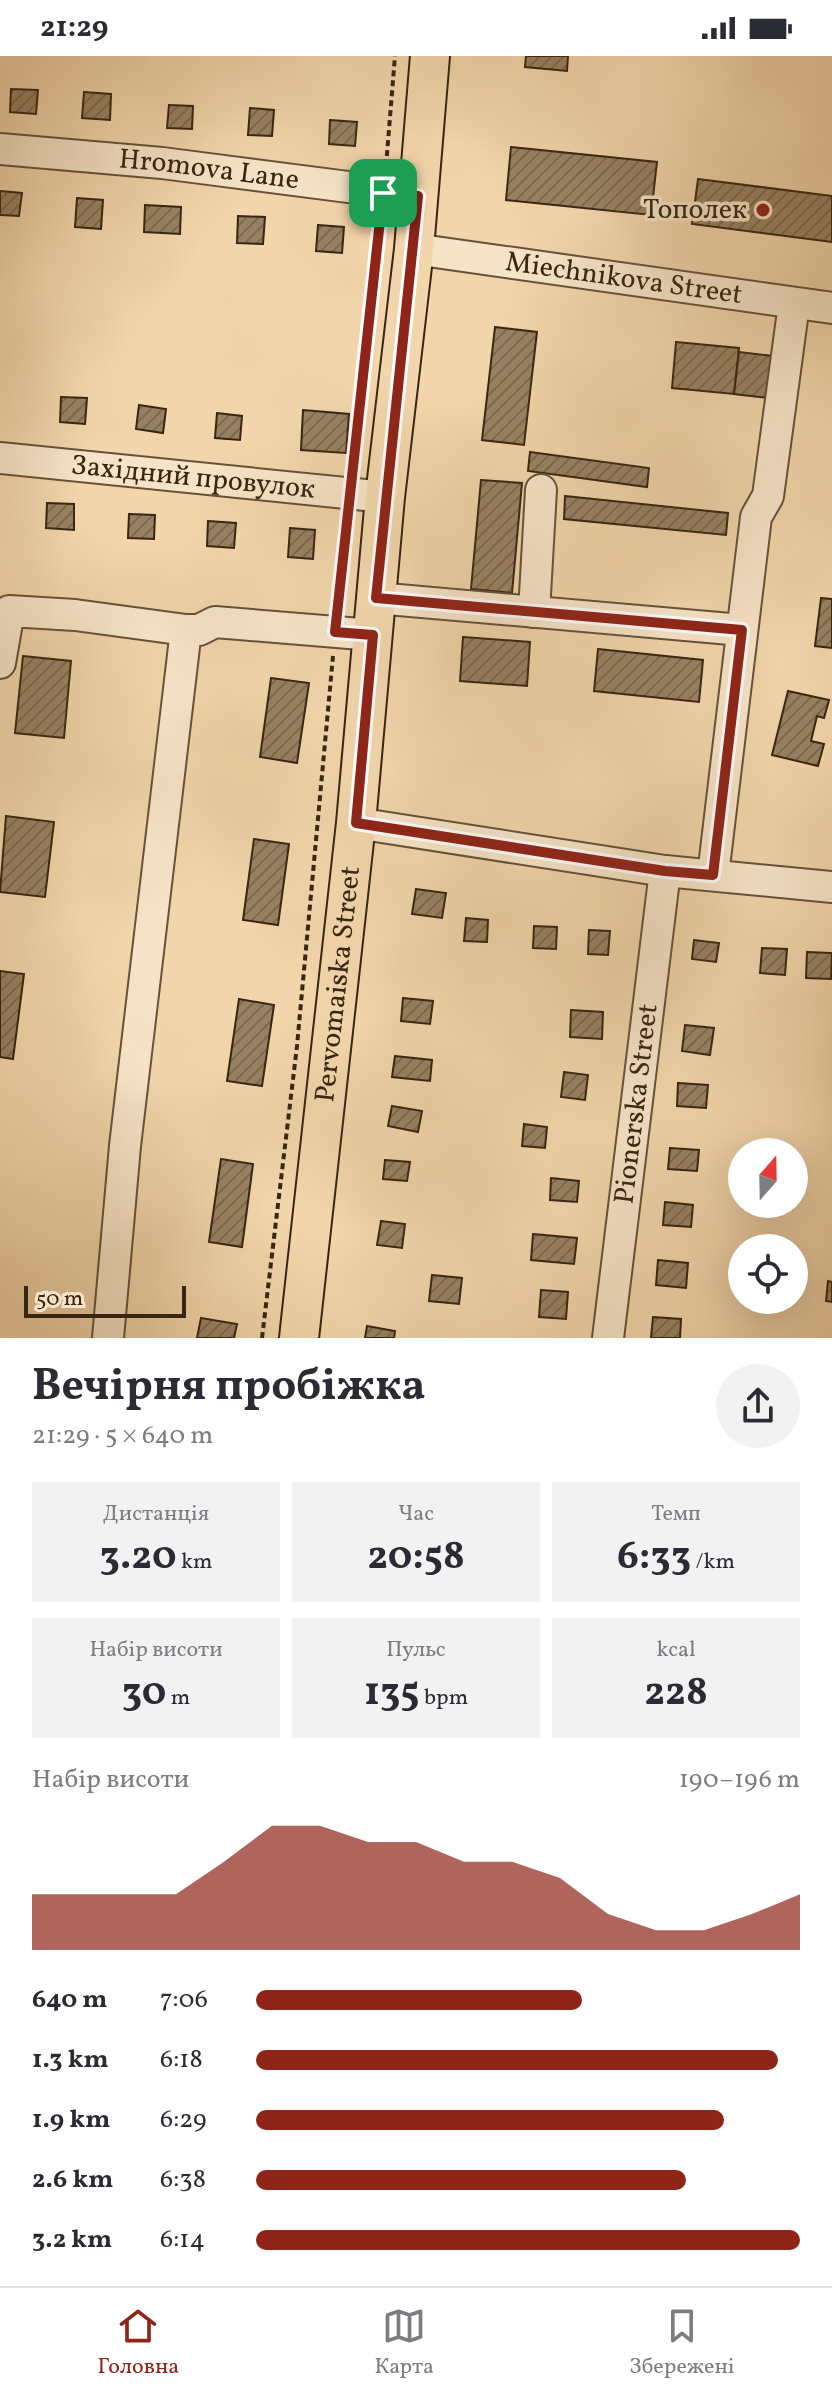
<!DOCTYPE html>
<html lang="uk">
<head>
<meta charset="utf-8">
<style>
  :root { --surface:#fff; --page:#f2f2f3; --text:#2b2b33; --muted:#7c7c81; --line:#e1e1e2; --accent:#8f2418 }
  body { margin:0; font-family:Vollkorn,serif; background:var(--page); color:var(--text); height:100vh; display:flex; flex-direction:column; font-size:30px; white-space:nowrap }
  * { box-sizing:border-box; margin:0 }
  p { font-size:26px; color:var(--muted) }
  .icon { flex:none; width:44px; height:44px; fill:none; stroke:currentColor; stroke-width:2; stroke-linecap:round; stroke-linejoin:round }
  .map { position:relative; height:1282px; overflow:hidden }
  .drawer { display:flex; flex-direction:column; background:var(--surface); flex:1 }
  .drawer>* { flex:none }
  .needle { width:52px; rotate:20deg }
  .controls { position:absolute; left:728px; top:1082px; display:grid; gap:16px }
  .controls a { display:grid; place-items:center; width:80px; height:80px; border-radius:50%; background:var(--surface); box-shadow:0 8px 32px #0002; font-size:40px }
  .scale { position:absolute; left:24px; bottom:20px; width:162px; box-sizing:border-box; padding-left:8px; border:4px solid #372612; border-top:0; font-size:22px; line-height:28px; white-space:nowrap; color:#372612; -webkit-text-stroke:6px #f7e4c8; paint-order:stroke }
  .pin { position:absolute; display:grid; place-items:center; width:68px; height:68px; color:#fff; margin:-34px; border-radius:16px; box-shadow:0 4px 12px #0006 }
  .round { display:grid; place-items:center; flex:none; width:84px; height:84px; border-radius:42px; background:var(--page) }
  .summary { display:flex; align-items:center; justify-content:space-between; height:136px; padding:0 32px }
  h1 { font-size:44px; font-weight:700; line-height:60px }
  .metrics { display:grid; grid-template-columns:repeat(3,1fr); gap:12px; height:136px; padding:8px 32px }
  .metrics div { display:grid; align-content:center; border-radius:0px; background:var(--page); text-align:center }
  .metrics b { font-size:40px; font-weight:700 }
  .metrics small { font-size:22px; font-weight:400 }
  .metrics p { font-size:22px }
  .chart { height:224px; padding:16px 32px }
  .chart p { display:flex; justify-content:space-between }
  .chart svg { width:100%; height:144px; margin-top:8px; fill:var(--accent); opacity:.7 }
  ul { padding:0 32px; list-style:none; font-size:26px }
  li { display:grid; grid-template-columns:128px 96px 1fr; align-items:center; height:60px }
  li i { height:20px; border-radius:10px; background:var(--accent) }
  .status { display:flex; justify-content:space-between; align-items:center; height:56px; padding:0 40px; background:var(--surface); direction:ltr }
  .status svg { height:22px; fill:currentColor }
  .menu { display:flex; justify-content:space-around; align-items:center; height:112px; border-top:2px solid var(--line); background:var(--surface); font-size:22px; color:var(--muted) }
  .menu a { display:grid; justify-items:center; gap:4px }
  .menu .selected { color:var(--accent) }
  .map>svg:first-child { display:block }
  .building { fill:url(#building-hatch); stroke:#372612; stroke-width:2 }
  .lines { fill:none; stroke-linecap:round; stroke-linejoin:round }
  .minor-casing { stroke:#665238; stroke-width:34 }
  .major-casing { stroke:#372612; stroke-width:42 }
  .path { stroke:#372612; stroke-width:4; stroke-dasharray:6 4; stroke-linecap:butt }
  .minor { stroke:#f7e4c8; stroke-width:30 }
  .major { stroke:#f2d5ab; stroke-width:38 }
  .route-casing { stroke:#fff; stroke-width:16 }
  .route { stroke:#8f2418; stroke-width:10 }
  .poi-dot { fill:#8f2418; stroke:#f7e4c8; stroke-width:3 }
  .labels { text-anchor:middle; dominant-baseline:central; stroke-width:7; stroke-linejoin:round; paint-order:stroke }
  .street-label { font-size:28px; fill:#372612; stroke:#f7e4c8 }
  .poi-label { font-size:28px; fill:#372612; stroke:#f7e4c8; text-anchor:end }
</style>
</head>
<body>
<div class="status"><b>21:29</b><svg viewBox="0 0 49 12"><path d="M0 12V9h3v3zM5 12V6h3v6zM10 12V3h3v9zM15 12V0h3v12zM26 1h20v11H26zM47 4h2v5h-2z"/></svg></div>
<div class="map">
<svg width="832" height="1282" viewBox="0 0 832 1282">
  <defs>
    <pattern id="building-hatch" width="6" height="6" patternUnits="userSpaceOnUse" patternTransform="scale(2)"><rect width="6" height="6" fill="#988162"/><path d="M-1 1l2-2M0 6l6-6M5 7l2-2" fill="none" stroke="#7d694f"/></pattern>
  </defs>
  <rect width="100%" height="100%" fill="#f2d5ab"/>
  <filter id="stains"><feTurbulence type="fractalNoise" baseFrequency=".0025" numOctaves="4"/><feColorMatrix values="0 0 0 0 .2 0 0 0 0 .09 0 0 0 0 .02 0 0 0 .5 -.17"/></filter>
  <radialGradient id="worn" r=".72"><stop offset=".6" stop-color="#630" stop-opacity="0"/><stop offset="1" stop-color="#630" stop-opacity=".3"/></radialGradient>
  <g class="building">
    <polygon points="526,0 568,0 567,15 525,11"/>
    <polygon points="11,33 38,34 36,58 10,56"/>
    <polygon points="84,36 111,38 110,64 82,62"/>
    <polygon points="169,49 193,50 192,73 167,72"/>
    <polygon points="250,52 274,54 272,80 248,79"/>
    <polygon points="330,64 357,66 355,90 329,88"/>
    <polygon points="511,91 657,106 651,159 506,144"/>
    <polygon points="698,123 832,140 832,186 692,168"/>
    <polygon points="0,135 22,137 19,160 0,159"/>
    <polygon points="77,142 103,144 101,173 75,171"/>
    <polygon points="145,149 181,151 180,178 144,176"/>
    <polygon points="238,160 265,161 263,188 237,187"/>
    <polygon points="318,169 344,171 342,197 316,195"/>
    <polygon points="495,271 537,276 524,389 482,384"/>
    <polygon points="676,286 739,292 734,338 672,332"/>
    <polygon points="739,296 773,300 768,342 734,338"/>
    <polygon points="61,341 87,342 85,368 60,366"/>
    <polygon points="139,349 166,353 163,377 136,373"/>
    <polygon points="303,354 349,358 346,397 301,394"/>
    <polygon points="217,357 242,360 240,384 215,382"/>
    <polygon points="530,396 649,412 647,431 528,415"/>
    <polygon points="481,424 522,427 512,537 471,533"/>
    <polygon points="565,440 728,457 726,479 564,463"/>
    <polygon points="47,447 74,448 74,474 46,472"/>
    <polygon points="129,458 155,459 154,483 128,482"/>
    <polygon points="208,465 236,467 234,492 207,490"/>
    <polygon points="290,472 315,474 313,503 288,501"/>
    <polygon points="821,542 832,543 832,592 815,590"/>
    <polygon points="463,581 530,586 527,630 460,625"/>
    <polygon points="598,593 703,604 699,646 594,635"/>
    <polygon points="23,600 71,605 64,682 15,677"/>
    <polygon points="271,622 309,627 297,707 260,701"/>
    <polygon points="788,635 829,644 824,662 817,660 811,685 824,688 818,710 772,699"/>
    <polygon points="6,760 54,766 45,841 0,836"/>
    <polygon points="254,783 289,788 278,869 243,864"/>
    <polygon points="416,833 446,837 442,862 412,858"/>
    <polygon points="466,862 488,864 487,886 464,885"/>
    <polygon points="534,870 557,871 556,893 533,892"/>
    <polygon points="589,874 610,875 608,899 588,898"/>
    <polygon points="694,884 719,887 716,906 692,903"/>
    <polygon points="762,892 787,893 785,919 760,917"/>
    <polygon points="807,896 832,897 831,923 806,922"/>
    <polygon points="0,915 24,918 13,1003 0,1001"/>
    <polygon points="403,942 433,945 430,968 401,965"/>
    <polygon points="239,943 274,949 262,1030 227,1025"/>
    <polygon points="571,954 603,956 602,983 570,981"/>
    <polygon points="685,969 714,972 710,999 682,995"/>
    <polygon points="395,1000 432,1004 430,1025 392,1021"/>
    <polygon points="564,1016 588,1019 585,1044 561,1041"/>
    <polygon points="678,1027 708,1029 706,1052 677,1050"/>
    <polygon points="392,1050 422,1055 418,1076 388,1070"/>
    <polygon points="524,1068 547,1071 545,1092 522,1090"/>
    <polygon points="670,1092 699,1094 697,1115 668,1113"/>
    <polygon points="221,1103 253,1108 242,1191 209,1186"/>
    <polygon points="385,1104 410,1106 407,1125 383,1123"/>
    <polygon points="551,1122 579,1125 577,1146 550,1144"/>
    <polygon points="665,1146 693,1149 691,1171 663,1169"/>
    <polygon points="381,1165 405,1168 402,1192 377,1189"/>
    <polygon points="533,1178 577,1182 574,1208 531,1204"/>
    <polygon points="658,1204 688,1207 686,1232 656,1229"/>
    <polygon points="432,1219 462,1222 459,1248 429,1245"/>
    <polygon points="828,1225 832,1226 832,1246 826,1245"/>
    <polygon points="541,1234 568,1236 566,1263 539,1261"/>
    <polygon points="653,1261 681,1263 680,1282 651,1282"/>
    <polygon points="201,1262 237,1268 234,1282 197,1282"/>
    <polygon points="367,1270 395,1275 394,1282 365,1282"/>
  </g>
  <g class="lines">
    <g class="minor-casing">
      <g id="minor">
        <path id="s1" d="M0,93L162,107L418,140"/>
        <path id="s2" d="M414,193L832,252"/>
        <path id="s3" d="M0,402L385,441"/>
        <polyline points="376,542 742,574"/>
        <polyline points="534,556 541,434"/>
        <polyline points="0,607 9,555 75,559 186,574"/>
        <polyline points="356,767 665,815 832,831"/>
        <polyline points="713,819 756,461 768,440 794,248"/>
        <polyline points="108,1282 125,1090 186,574 199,574 215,566 373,579"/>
        <path id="s4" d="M608,1282L665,815"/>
      </g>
    </g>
    <g class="major-casing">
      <g id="major">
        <path id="s5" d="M299,1282L356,767L385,441L414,193L430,0"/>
      </g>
    </g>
    <g class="path">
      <polyline points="386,110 395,0"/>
      <polyline points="354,413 381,159"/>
      <polyline points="338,552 349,461"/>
      <polyline points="262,1282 297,990 333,600"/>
    </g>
    <use href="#minor" class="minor"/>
    <use href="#major" class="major"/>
  </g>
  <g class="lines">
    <g class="route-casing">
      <polygon id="route" points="383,137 418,140 376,542 742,574 713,819 665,815 356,767 373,579 335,576"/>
    </g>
    <use href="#route" class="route"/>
  </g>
  <circle class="poi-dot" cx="763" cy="154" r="8"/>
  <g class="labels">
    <g class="street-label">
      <text stroke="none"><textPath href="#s1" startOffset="210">Hromova Lane</textPath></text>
      <text stroke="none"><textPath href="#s2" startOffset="212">Miechnikova Street</textPath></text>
      <text stroke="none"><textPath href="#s3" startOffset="194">Західний провулок</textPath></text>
      <text stroke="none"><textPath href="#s5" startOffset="356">Pervomaiska Street</textPath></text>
      <text stroke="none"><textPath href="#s4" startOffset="236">Pionerska Street</textPath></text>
    </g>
    <g class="poi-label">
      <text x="747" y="154">Тополек</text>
    </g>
  </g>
  <rect width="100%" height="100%" filter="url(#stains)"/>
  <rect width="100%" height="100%" fill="url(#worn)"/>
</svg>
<div class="controls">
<a><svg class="needle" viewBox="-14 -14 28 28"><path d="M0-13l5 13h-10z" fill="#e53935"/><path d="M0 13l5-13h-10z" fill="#7c7c81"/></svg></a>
<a><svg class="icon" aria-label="locate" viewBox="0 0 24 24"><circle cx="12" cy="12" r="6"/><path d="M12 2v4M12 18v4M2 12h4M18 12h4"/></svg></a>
</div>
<div class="scale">50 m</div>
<div class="pin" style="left:383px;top:137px;background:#1e9e55"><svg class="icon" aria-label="arrive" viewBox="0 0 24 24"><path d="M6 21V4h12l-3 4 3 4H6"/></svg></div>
</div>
<section class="drawer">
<div class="summary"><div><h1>Вечірня пробіжка</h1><p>21:29 · 5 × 640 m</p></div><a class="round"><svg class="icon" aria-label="share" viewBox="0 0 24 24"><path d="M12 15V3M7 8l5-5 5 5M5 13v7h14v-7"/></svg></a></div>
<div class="metrics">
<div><p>Дистанція</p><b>3.20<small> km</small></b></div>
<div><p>Час</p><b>20:58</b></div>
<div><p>Темп</p><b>6:33<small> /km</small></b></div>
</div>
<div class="metrics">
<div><p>Набір висоти</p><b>30<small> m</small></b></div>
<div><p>Пульс</p><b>135<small> bpm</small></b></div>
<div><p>kcal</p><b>228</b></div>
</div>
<div class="chart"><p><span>Набір висоти</span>190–196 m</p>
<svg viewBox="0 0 160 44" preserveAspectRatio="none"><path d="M0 44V27L10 27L20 27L30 27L40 17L50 6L60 6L70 11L80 11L90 17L100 17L110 22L120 33L130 38L140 38L150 33L160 27V44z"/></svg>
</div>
<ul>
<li><b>640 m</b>7:06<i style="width:60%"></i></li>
<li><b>1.3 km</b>6:18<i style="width:96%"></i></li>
<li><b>1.9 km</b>6:29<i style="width:86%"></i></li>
<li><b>2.6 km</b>6:38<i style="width:79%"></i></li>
<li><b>3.2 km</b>6:14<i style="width:100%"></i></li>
</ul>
</section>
<nav class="menu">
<a class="selected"><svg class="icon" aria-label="home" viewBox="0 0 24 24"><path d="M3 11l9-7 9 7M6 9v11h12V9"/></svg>Головна</a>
<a><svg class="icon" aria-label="map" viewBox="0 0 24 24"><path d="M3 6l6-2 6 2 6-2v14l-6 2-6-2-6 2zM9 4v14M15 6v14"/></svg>Карта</a>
<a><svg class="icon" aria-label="saved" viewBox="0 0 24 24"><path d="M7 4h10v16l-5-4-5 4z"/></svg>Збережені</a>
</nav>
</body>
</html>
